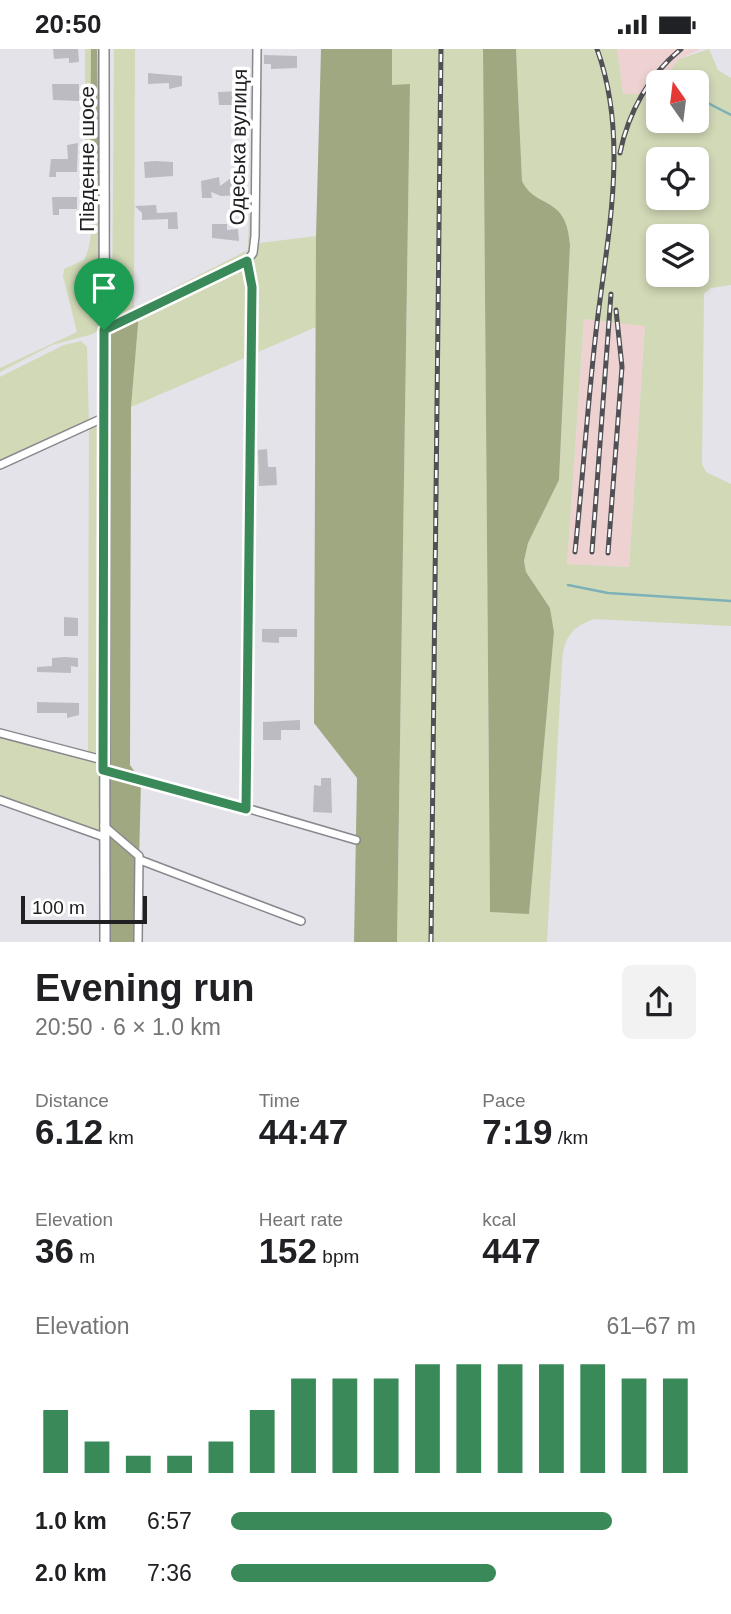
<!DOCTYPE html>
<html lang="en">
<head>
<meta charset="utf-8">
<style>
  :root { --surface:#fff; --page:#f2f2f2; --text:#202124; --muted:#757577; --accent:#3a8958 }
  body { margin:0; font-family:Arial,sans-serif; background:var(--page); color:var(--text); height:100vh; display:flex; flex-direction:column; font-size:26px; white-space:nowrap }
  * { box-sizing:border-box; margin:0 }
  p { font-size:23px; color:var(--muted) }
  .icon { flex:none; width:38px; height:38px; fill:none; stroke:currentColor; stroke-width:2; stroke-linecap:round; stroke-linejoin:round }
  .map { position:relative; height:893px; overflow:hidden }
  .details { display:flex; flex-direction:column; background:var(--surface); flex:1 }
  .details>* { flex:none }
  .needle { width:46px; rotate:346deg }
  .fabs { position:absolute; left:646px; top:21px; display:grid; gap:14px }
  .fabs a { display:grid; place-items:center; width:63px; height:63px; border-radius:10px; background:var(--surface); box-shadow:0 4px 10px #0003; font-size:35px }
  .scale { position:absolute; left:21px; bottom:18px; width:126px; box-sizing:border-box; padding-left:7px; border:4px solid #202023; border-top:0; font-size:19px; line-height:24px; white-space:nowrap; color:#202023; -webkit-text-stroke:5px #fff; paint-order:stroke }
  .pin { position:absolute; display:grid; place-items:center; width:60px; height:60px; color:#fff; margin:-72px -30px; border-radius:50% 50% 50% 0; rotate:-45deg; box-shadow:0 0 7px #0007 }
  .pin .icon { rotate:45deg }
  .round { display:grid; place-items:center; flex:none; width:74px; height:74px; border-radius:10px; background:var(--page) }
  .summary { display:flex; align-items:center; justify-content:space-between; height:119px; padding:0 35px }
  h1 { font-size:38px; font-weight:700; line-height:52px }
  .figures { display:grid; grid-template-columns:repeat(3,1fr); gap:10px; height:119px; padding:7px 35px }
  .figures div { display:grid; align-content:center }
  .figures b { font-size:35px; font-weight:700 }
  .figures small { font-size:19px; font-weight:400 }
  .figures p { font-size:19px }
  .chart { height:196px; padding:14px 35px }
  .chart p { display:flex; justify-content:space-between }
  .chart svg { width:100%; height:126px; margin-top:7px; stroke:var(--accent); stroke-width:6 }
  ul { padding:0 35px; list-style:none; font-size:23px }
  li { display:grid; grid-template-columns:112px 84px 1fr; align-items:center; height:52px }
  li i { height:18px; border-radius:9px; background:var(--accent) }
  .status { display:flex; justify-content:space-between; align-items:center; height:49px; padding:0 35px; background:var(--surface); direction:ltr }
  .status svg { height:19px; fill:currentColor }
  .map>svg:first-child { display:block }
  .industrial { fill:#edd2d1 }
  .green { fill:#d2d9b7; fill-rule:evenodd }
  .forest { fill:#a0a882 }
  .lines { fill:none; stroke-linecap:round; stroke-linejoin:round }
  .stream { stroke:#7eb1b7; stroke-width:2.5 }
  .building { fill:#bbbbc1 }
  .minor-casing { stroke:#87878d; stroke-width:10 }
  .tertiary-casing { stroke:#87878d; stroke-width:12 }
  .minor { stroke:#fff; stroke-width:7 }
  .tertiary { stroke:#fff; stroke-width:9 }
  .rail-casing { stroke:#515155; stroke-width:5 }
  .rail { stroke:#fff; stroke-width:2.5; stroke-dasharray:8; stroke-linecap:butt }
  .route-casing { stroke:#fff; stroke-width:14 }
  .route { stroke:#3a8958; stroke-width:9 }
  .labels { text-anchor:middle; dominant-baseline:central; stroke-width:7; stroke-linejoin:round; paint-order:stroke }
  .street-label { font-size:21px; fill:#202023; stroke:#fff }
</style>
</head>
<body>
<div class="status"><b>20:50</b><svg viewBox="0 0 49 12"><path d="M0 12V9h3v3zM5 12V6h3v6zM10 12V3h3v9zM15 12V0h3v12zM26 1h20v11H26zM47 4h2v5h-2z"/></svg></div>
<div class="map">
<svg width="731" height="893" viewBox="0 0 731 893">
  <rect width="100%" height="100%" fill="#e3e3e9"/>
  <g class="industrial">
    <polygon points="617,0 701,0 679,10 651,45 623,46"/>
    <polygon points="584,270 645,276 629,518 567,515"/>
  </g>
  <g class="green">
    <path d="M85,0H91V128L99,123L97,0H100L99,280L93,285L52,296L0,323V319L77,283L63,227L64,220L84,211C92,197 96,155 85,143Z"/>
    <path d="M114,0H135L134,259L248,201L249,165C258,191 251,205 229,217L121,269L115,267L112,260Z"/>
    <path d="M392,0H483L490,863L529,864L554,583L550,559L526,523L524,512L528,494L559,431L570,196C567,145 536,161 522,132L516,0H617L623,45H651L658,36V72H696V33H661L679,10L709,0L718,21L731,29V236L711,239L704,245L702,415L706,423L731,435V577L594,570C571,578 564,589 562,613L547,893H397L410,36L392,37ZM658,110H696V149H658ZM658,187H696V226H658ZM584,270L645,277L629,518L567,515Z"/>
    <polygon points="316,187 316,278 131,358 139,264 239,217 260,194"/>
    <polygon points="81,292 87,298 89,375 103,369 104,788 0,751 0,684 88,706 89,377 0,416 0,328 64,296"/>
  </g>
  <g class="forest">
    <polygon points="91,0 97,0 99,123 96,131 90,124"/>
    <polygon points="321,0 392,0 392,36 410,35 397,893 354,893 357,729 314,674 316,187"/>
    <path d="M483,0H516L522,132C536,161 567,145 570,196L559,431L528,494L524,512L526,523L550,559L554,583L529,865L490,863Z"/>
    <polygon points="139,264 131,358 130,716 141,732 137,893 105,893 104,281"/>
  </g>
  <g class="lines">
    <g class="stream">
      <polyline points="673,23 681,33"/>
      <polyline points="696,48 731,66"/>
      <polyline points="568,536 608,544 731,552"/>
    </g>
  </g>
  <g class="building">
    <polygon points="53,0 78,0 79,13 69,14 69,9 54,10"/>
    <polygon points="264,6 297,7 297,19 271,20 271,15 264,15"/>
    <polygon points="148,24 182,27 182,37 169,40 169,34 148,35"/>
    <polygon points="52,35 79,35 79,52 53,51"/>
    <polygon points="242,42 243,56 219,56 218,43"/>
    <polygon points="78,94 77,123 56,123 56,128 49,128 51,110 68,110 67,96"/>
    <polygon points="155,112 173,113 173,127 145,129 144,113"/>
    <polygon points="219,128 220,137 231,129 240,132 241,146 221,147 211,143 212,149 202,149 201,132"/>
    <polygon points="52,148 77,148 77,160 59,160 59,166 53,166"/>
    <polygon points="156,156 157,164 177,163 178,180 168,180 168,170 142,171 142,164 135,157"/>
    <polygon points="212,175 227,175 227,181 238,180 239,192 212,189"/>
    <polygon points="267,400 268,418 276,418 277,436 259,437 258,401"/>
    <polygon points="64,568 78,569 78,587 64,587"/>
    <polygon points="262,580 297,580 297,588 279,588 279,594 262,593"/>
    <polygon points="65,608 78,609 78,618 71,617 71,624 37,623 37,618 52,617 52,609"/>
    <polygon points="37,653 79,654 79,666 67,669 67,664 37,664"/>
    <polygon points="300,671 300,681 281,681 281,691 263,691 263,673"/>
    <polygon points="321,729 331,729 332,764 313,763 314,736 321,737"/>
  </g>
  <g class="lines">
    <g class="minor-casing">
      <g id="minor">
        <polyline points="104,281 247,212"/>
        <polyline points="0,416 103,369"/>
        <polyline points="0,684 103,711"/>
        <polyline points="103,721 246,759 252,238 247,212 253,204 255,187 257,0"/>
        <polyline points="0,751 104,788"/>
        <polyline points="246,759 356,791"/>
        <polyline points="104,777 139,807 138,893"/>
        <polyline points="140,811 301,872"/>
      </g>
    </g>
    <g class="tertiary-casing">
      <polyline id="tertiary" points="104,0 105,893"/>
    </g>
    <use href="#minor" class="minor"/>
    <use href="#tertiary" class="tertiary"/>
    <g class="rail-casing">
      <g id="rail">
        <path d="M620,104C628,64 649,26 681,0"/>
        <path d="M575,503C583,427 588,350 597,274C608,184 629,88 597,0"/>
        <polyline points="592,503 611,245"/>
        <polyline points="608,504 622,318 616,261"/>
        <polyline points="431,893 441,0"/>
      </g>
    </g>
    <use href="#rail" class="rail"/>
  </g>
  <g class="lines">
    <g class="route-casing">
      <polygon id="route" points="247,212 252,238 246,760 103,721 104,281"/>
    </g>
    <use href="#route" class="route"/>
  </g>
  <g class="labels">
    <g class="street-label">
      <text transform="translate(238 98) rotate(-89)">Одеська вулиця</text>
      <text transform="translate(86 110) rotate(-90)">Південне шосе</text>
    </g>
  </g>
</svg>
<div class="fabs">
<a><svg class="needle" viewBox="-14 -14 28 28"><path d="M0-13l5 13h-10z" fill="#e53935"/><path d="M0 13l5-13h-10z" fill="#757577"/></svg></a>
<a><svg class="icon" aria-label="locate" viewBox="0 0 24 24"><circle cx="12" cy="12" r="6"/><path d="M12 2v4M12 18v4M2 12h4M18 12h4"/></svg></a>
<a><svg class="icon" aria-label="layers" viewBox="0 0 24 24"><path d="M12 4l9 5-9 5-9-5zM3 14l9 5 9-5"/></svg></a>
</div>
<div class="scale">100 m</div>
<div class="pin" style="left:104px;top:281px;background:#1e9e55"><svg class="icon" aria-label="arrive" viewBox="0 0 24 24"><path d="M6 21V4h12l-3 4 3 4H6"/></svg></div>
</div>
<section class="details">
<div class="summary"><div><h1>Evening run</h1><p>20:50 · 6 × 1.0 km</p></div><a class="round"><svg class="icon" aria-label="share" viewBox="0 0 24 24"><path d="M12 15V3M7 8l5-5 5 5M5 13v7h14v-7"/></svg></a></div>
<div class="figures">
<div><p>Distance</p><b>6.12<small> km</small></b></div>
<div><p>Time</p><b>44:47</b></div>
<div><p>Pace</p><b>7:19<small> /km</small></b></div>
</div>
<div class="figures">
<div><p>Elevation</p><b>36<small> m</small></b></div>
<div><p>Heart rate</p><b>152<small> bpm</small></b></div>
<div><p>kcal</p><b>447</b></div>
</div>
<div class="chart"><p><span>Elevation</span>61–67 m</p>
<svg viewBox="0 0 160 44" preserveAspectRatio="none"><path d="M5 44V22M15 44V33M25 44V38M35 44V38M45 44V33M55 44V22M65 44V11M75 44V11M85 44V11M95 44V6M105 44V6M115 44V6M125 44V6M135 44V6M145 44V11M155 44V11"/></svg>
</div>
<ul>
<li><b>1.0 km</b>6:57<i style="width:82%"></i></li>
<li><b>2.0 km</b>7:36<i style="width:57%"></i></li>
</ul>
</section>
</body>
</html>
